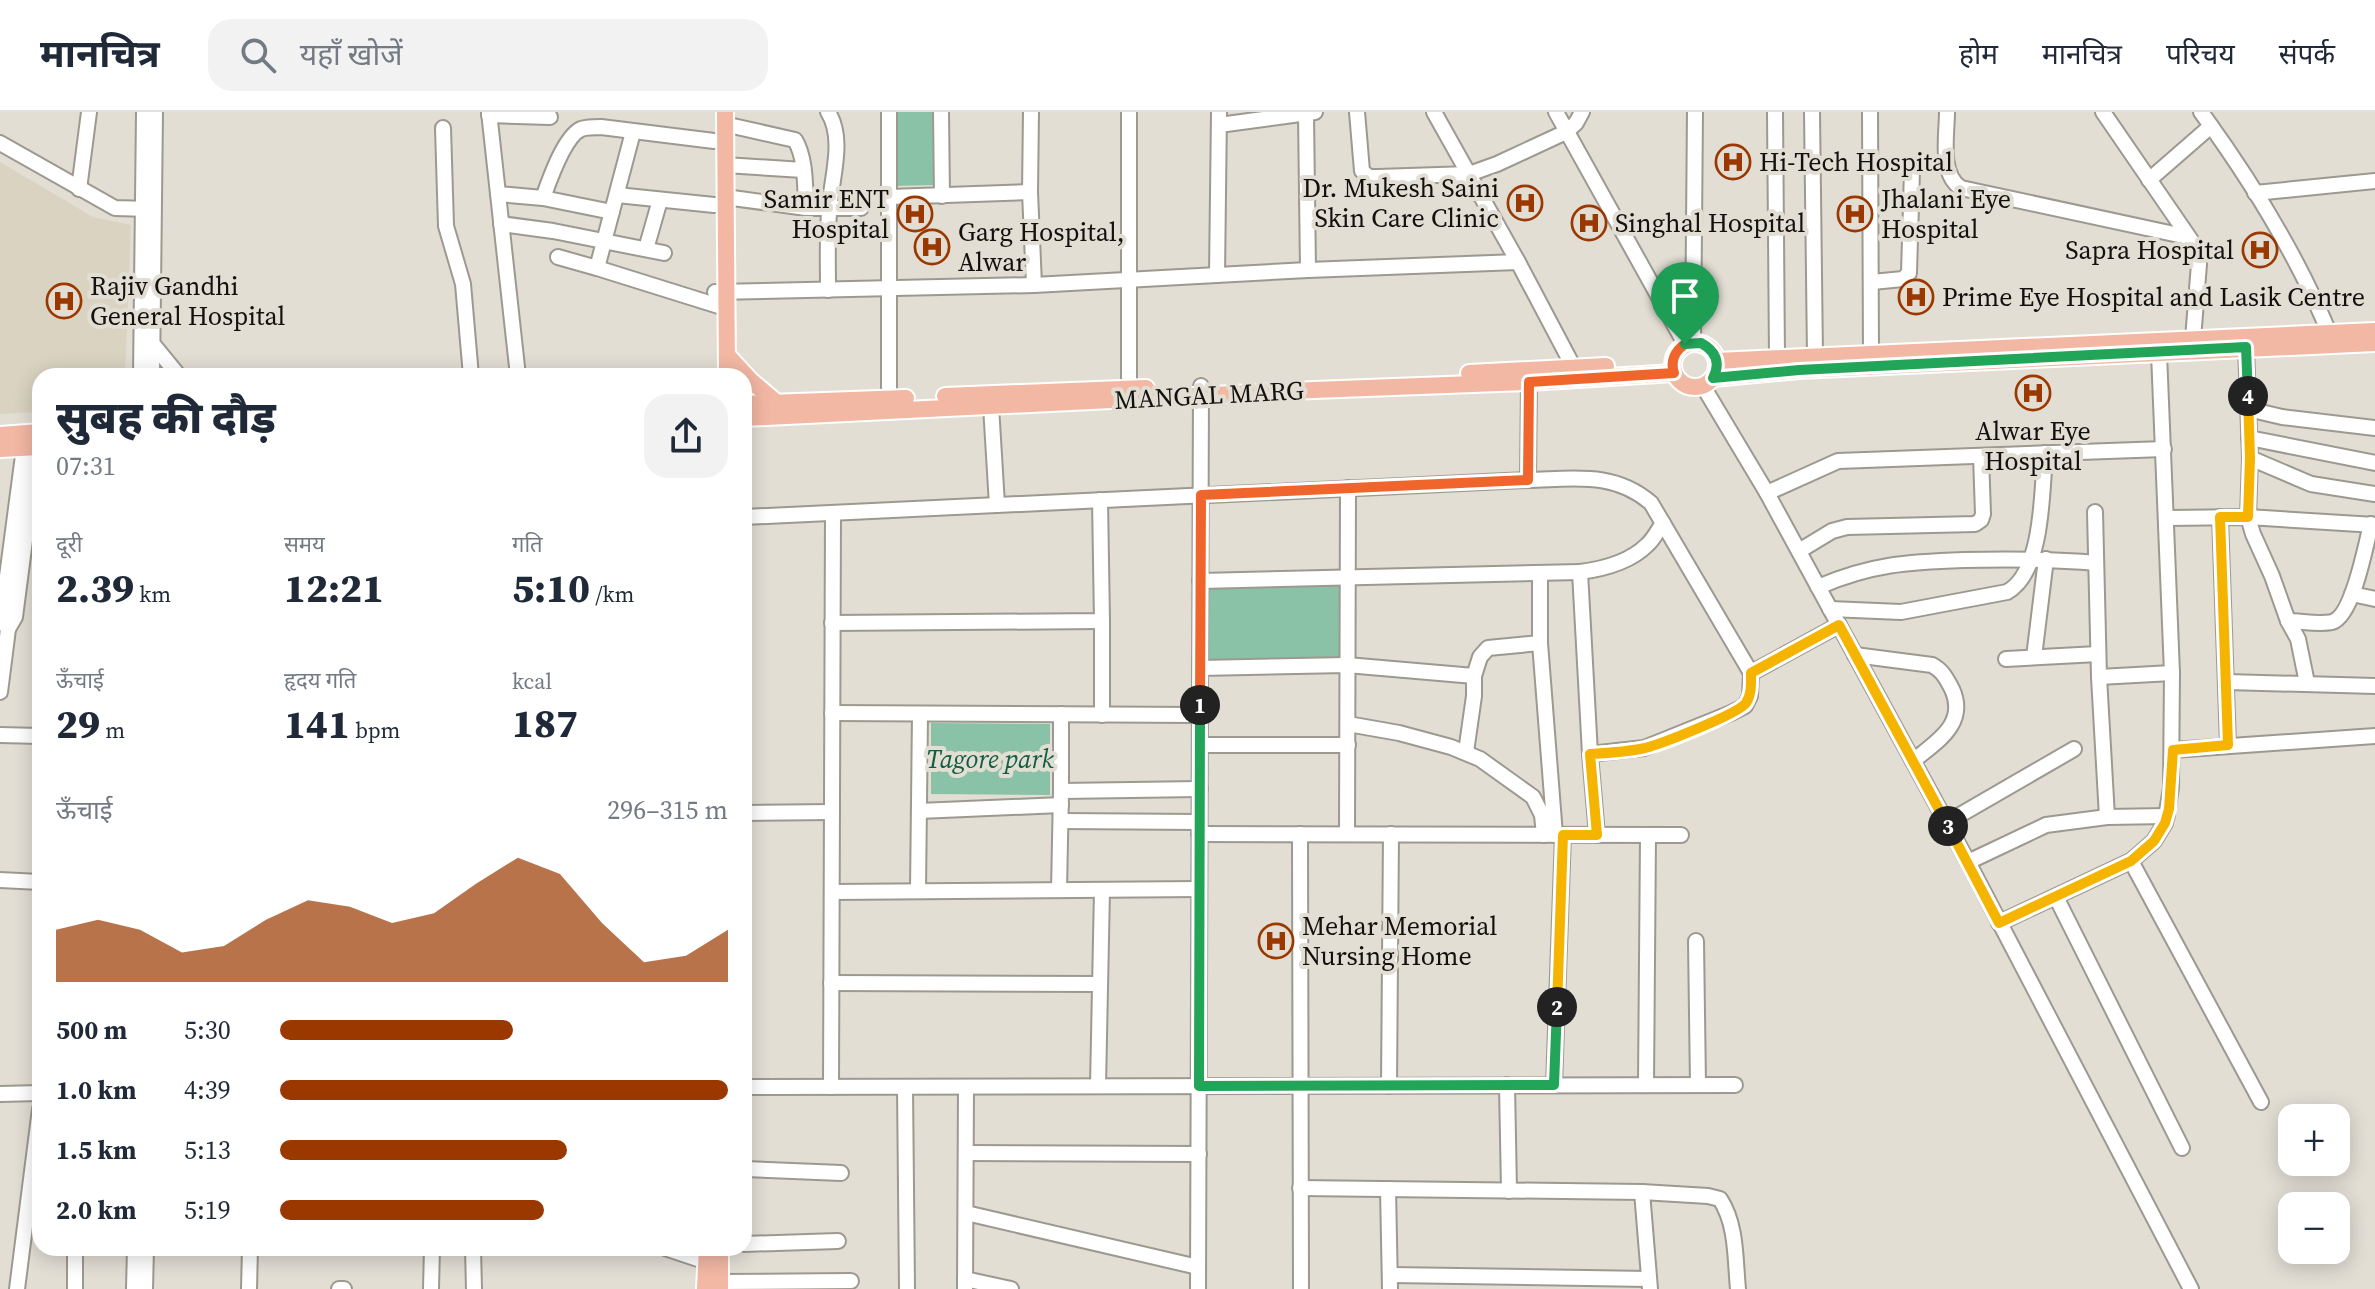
<!DOCTYPE html>
<html lang="hi">
<head>
<meta charset="utf-8">
<style>
  :root { --surface:#fff; --page:#f2f2f3; --text:#1f2937; --muted:#747a83; --line:#e0e1e3; --accent:#9b3800 }
  body { margin:0; font-family:"Source Serif 4","Noto Sans Devanagari",serif; background:var(--page); color:var(--text); height:100vh; display:flex; flex-direction:column; font-size:30px; white-space:nowrap }
  * { box-sizing:border-box; margin:0 }
  p { font-size:26px; color:var(--muted) }
  .icon { flex:none; width:44px; height:44px; fill:none; stroke:currentColor; stroke-width:2; stroke-linecap:round; stroke-linejoin:round }
  .map { position:relative; flex:1; overflow:hidden }
  .panel { position:absolute; left:32px; top:256px; width:720px; height:888px; display:flex; flex-direction:column; background:var(--surface); border-radius:24px; box-shadow:0 4px 20px #0003 }
  .panel>* { flex:none }
  .buttons { position:absolute; left:2278px; top:992px; display:grid; gap:16px }
  .buttons a { display:grid; place-items:center; width:72px; height:72px; border-radius:16px; background:var(--surface); box-shadow:0 4px 20px #0003; font-size:40px }
  .pin { position:absolute; display:grid; place-items:center; width:68px; height:68px; color:#fff; margin:-82px -34px; border-radius:50% 50% 50% 0; rotate:-45deg; box-shadow:0 0 8px #0007 }
  .pin .icon { rotate:45deg }
  .km { position:absolute; width:40px; height:40px; margin:-20px; border-radius:50%; background:#222; color:#fff; font-size:22px; line-height:40px; text-align:center }
  .round { display:grid; place-items:center; flex:none; width:84px; height:84px; border-radius:24px; background:var(--page) }
  .head { display:flex; align-items:center; justify-content:space-between; height:136px; padding:0 24px }
  h1 { font-size:44px; font-weight:800; line-height:60px }
  .figures { display:grid; grid-template-columns:repeat(3,1fr); gap:12px; height:136px; padding:8px 24px }
  .figures div { display:grid; align-content:center }
  .figures b { font-size:40px; font-weight:800 }
  .figures small { font-size:22px; font-weight:400 }
  .figures p { font-size:22px }
  .chart { height:224px; padding:16px 24px }
  .chart p { display:flex; justify-content:space-between }
  .chart svg { width:100%; height:144px; margin-top:8px; fill:var(--accent); opacity:.7 }
  ul { padding:0 24px; list-style:none; font-size:26px }
  li { display:grid; grid-template-columns:128px 96px 1fr; align-items:center; height:60px }
  li i { height:20px; border-radius:10px; background:var(--accent) }
  header { display:flex; align-items:center; gap:48px; box-sizing:border-box; height:112px; padding:0 40px; background:var(--surface); border-bottom:2px solid var(--line) }
  header strong { font-size:38px }
  nav { display:flex; gap:44px; margin-inline-start:auto; font-size:28px }
  .search { width:560px; height:72px; background:var(--page); display:flex; align-items:center; gap:20px; box-sizing:border-box; padding:0 28px; border-radius:24px; color:var(--muted); font-size:30px }
  .map>svg:first-child { display:block }
  .built { fill:#dad3c2 }
  .green { fill:#8ac2a7 }
  .lines { fill:none; stroke-linecap:round; stroke-linejoin:round }
  .minor-casing { stroke:#9d9990; stroke-width:18 }
  .major-casing { stroke:#fff; stroke-width:20 }
  .minor { stroke:#fff; stroke-width:14 }
  .major { stroke:#f2b8a4; stroke-width:16 }
  .split-1-casing { stroke:#fff; stroke-width:16 }
  .split-2-casing { stroke:#fff; stroke-width:16 }
  .split-3-casing { stroke:#fff; stroke-width:16 }
  .split-4-casing { stroke:#fff; stroke-width:16 }
  .split-5-casing { stroke:#fff; stroke-width:16 }
  .split-1 { stroke:#f0652b; stroke-width:10 }
  .split-2 { stroke:#22a559; stroke-width:10 }
  .split-3 { stroke:#f5b400; stroke-width:10 }
  .split-4 { stroke:#f5b400; stroke-width:10 }
  .split-5 { stroke:#22a559; stroke-width:10 }
  .labels { text-anchor:middle; dominant-baseline:central; stroke-width:8; stroke-linejoin:round; paint-order:stroke }
  .poi-label { font-size:26px; fill:#12110e; stroke:#e2ded4; text-anchor:start }
  .street-label { font-size:26px; fill:#12110e; stroke:#e2ded4 }
  .park-label { font-size:26px; font-style:italic; fill:#105d41; stroke:#e2ded4 }
</style>
</head>
<body>
<header>
<strong>मानचित्र</strong>
<div class="search"><svg class="icon" aria-label="search" viewBox="0 0 24 24"><circle cx="10" cy="10" r="6"/><path d="M15 15l6 6"/></svg>यहाँ खोजें</div>
<nav><a>होम</a><a>मानचित्र</a><a>परिचय</a><a>संपर्क</a></nav>
</header>
<div class="map">
<svg width="2375" height="1177" viewBox="0 0 2375 1177">
  <rect width="100%" height="100%" fill="#e2ded4"/>
  <polygon class="built" points="0,50 93,105 131,113 125,264 40,264 40,300 0,302"/>
  <g class="green">
    <polygon points="894,0 935,0 935,73 894,74"/>
    <polygon points="1343,470 1342,549 1202,551 1206,475"/>
    <polygon points="931,611 1050,612 1050,683 931,682"/>
  </g>
  <g class="lines">
    <g class="minor-casing">
      <g id="minor">
        <polyline points="489,0 518,264"/>
        <path d="M828,0C846,28 830,70 829,101C827,126 828,152 828,178"/>
        <polyline points="889,0 889,287"/>
        <polyline points="941,0 942,84"/>
        <polyline points="1031,0 1030,80 1034,173 1308,158 1518,150 1574,256"/>
        <polyline points="1129,0 1129,276"/>
        <polyline points="1357,0 1362,59 1369,65 1378,65 1469,62 1497,52 1566,20 1576,11 1582,0"/>
        <polyline points="1434,0 1518,150"/>
        <polyline points="1556,0 1685,232"/>
        <polyline points="1775,0 1777,245"/>
        <polyline points="1812,0 1815,244"/>
        <polyline points="1870,0 1871,241"/>
        <path d="M1947,0C1947,23 1939,62 1961,76L2188,125"/>
        <polyline points="2103,0 2197,137 2199,152 2193,227"/>
        <path d="M2201,0C2252,70 2300,148 2332,228"/>
        <polyline points="1306,2 1308,158"/>
        <polyline points="489,3 550,5"/>
        <path d="M724,12L795,28C806,46 805,75 806,96"/>
        <polyline points="1219,13 1315,0"/>
        <polyline points="443,16 446,114 463,172 471,264"/>
        <polyline points="0,31 115,96 150,97"/>
        <polyline points="725,53 803,58"/>
        <polyline points="2149,68 2211,14"/>
        <polyline points="79,77 89,0"/>
        <polyline points="2255,81 2375,69"/>
        <polyline points="498,82 543,86 612,100"/>
        <polyline points="617,83 714,93"/>
        <polyline points="725,85 806,96 861,96"/>
        <polyline points="889,85 1030,80"/>
        <path d="M543,86C549,69 564,25 581,17C587,15 594,15 601,15L714,29"/>
        <polyline points="501,112 553,119 664,141"/>
        <polyline points="646,137 660,88"/>
        <polyline points="558,145 597,156 725,196"/>
        <polyline points="597,156 633,20"/>
        <polyline points="1217,163 1219,0"/>
        <polyline points="1872,170 1903,167 1909,161 1912,58 1920,53 1947,52"/>
        <polyline points="715,180 1034,173"/>
        <polyline points="1693,230 1695,0"/>
        <polyline points="152,231 179,264"/>
        <polyline points="2246,235 2250,346 2248,405 2253,422 2272,464 2288,509 2298,527 2307,571"/>
        <polyline points="141,264 144,0"/>
        <polyline points="152,264 155,0"/>
        <polyline points="1703,274 1767,381 1968,750 2191,1177"/>
        <polyline points="991,294 997,393"/>
        <polyline points="2248,297 2282,305 2375,316"/>
        <polyline points="2249,326 2375,351"/>
        <polyline points="2250,346 2311,372 2375,382"/>
        <polyline points="1528,368 1529,270"/>
        <polyline points="1767,381 1838,349 2164,337"/>
        <polyline points="2095,400 2099,565 2107,705"/>
        <path d="M744,405L1528,368C1574,367 1614,359 1651,391L1751,561L1839,513"/>
        <polyline points="2220,405 2228,633"/>
        <polyline points="2167,406 2248,405 2375,413"/>
        <polyline points="1799,439 1832,419 1847,415 1975,412 1981,408 1983,402 1981,344"/>
        <polyline points="1540,461 1540,531 1555,723"/>
        <polyline points="1200,469 1580,460"/>
        <path d="M1818,475C1871,452 1908,450 1964,448C2009,447 2052,447 2096,451"/>
        <polyline points="2352,482 2375,487"/>
        <path d="M1830,497L1901,500L2007,480C2043,461 2042,379 2045,341"/>
        <path d="M2288,509C2301,509 2319,513 2332,510C2353,504 2366,432 2371,412"/>
        <polyline points="832,511 1102,509 1100,388"/>
        <polyline points="8,517 3,509 4,487 24,336"/>
        <path d="M1855,543L1932,553C1943,559 1946,566 1952,577C1968,612 1936,630 1913,649"/>
        <polyline points="2034,545 2046,447"/>
        <polyline points="2006,547 2098,542"/>
        <polyline points="1200,556 1347,553 1474,564 1474,584 1466,640"/>
        <polyline points="1474,564 1480,545 1488,536 1540,531"/>
        <polyline points="2099,565 2172,561"/>
        <polyline points="2227,570 2375,574"/>
        <polyline points="0,580 8,517 15,505 37,336"/>
        <polyline points="832,601 1200,603"/>
        <polyline points="1061,602 1061,679"/>
        <polyline points="1102,603 1102,509"/>
        <polyline points="1348,612 1399,621 1451,635 1480,647 1533,685 1542,703 1544,723"/>
        <polyline points="0,623 40,624"/>
        <polyline points="1200,633 1348,633"/>
        <polyline points="2173,638 2375,624"/>
        <polyline points="1590,642 1644,636 1731,601 1745,594 1750,584 1751,561"/>
        <polyline points="919,699 1061,693"/>
        <polyline points="744,701 832,700"/>
        <polyline points="1061,709 1199,710"/>
        <polyline points="1946,711 2074,637"/>
        <polyline points="1199,722 1681,723"/>
        <polyline points="1300,722 1301,1177"/>
        <polyline points="1347,722 1348,376"/>
        <path d="M1597,723L1590,642L1580,460C1603,457 1630,450 1647,433C1654,427 1658,418 1663,411"/>
        <polyline points="2131,749 2261,990"/>
        <polyline points="1968,750 2046,713 2107,705 2167,704"/>
        <polyline points="0,768 40,770"/>
        <polyline points="1059,778 1061,679 1200,677"/>
        <polyline points="918,779 920,602"/>
        <polyline points="832,780 1199,777"/>
        <polyline points="2056,785 2182,1036"/>
        <polyline points="1999,811 2131,749 2154,729 2165,711 2171,676 2172,561 2159,241"/>
        <polyline points="1696,829 1698,973"/>
        <polyline points="831,871 1100,872"/>
        <polyline points="1507,973 1509,1079"/>
        <polyline points="1554,973 1563,723"/>
        <polyline points="1646,973 1648,723"/>
        <polyline points="1098,974 1102,778"/>
        <polyline points="1389,974 1391,722"/>
        <polyline points="744,975 1735,973"/>
        <polyline points="831,975 833,401"/>
        <polyline points="905,975 907,1177"/>
        <polyline points="0,982 40,981"/>
        <polyline points="967,1041 1199,1042"/>
        <polyline points="744,1057 841,1061"/>
        <path d="M1300,1076L1642,1080L1708,1084L1720,1087C1737,1113 1735,1147 1738,1177"/>
        <polyline points="1388,1077 1390,1177"/>
        <polyline points="1642,1080 1650,1177"/>
        <polyline points="966,1101 1198,1155"/>
        <polyline points="744,1132 838,1129"/>
        <polyline points="473,1136 474,1177"/>
        <polyline points="665,1136 698,1147 707,1148"/>
        <polyline points="1390,1163 1649,1167"/>
        <polyline points="965,1167 1011,1177"/>
        <polyline points="720,1170 851,1169"/>
        <polyline points="17,1177 40,997"/>
        <polyline points="75,1177 75,1136"/>
        <polyline points="134,1177 135,1136"/>
        <polyline points="145,1177 146,1136"/>
        <polyline points="249,1177 250,1136"/>
        <polyline points="339,1177 344,1177"/>
        <polyline points="431,1177 432,1136"/>
        <polyline points="965,1177 966,975"/>
        <polyline points="1198,1177 1201,274"/>
      </g>
    </g>
    <g class="major-casing">
      <g id="major">
        <polyline points="725,0 727,264"/>
        <circle cx="1695" cy="253" r="22"/>
        <polyline points="727,243 750,268 777,291"/>
        <polyline points="1717,249 2375,219"/>
        <polyline points="1469,261 1606,254"/>
        <polyline points="1713,266 1799,258 2375,231"/>
        <polyline points="945,284 1146,276"/>
        <polyline points="744,292 906,286"/>
        <polyline points="744,306 1314,278 1529,270 1674,261"/>
        <polyline points="0,323 40,320"/>
        <polyline points="0,337 40,335"/>
        <polyline points="720,1136 720,1177"/>
        <polyline points="705,1177 707,1136"/>
      </g>
    </g>
    <use href="#minor" class="minor"/>
    <use href="#major" class="major"/>
  </g>
  <g class="lines">
    <g class="split-1-casing">
      <path id="split-1" d="M1200,593L1201,383L1528,368L1529,270L1674,261C1670,249 1675,239 1685,232"/>
    </g>
    <g class="split-2-casing">
      <polyline id="split-2" points="1200,593 1199,974 1554,973 1557,895"/>
    </g>
    <g class="split-3-casing">
      <path id="split-3" d="M1557,895L1563,723H1597L1590,642C1608,641 1627,640 1645,636C1661,632 1738,602 1746,591C1752,582 1751,571 1751,561L1839,513L1948,714"/>
    </g>
    <g class="split-4-casing">
      <polyline id="split-4" points="1948,714 1999,811 2131,749 2154,729 2165,711 2169,697 2173,638 2228,633 2220,405 2248,405 2250,346 2248,284"/>
    </g>
    <g class="split-5-casing">
      <path id="split-5" d="M1685,232L1701,231C1716,239 1721,251 1713,266L1799,258L2246,235L2248,284"/>
    </g>
    <use href="#split-1" class="split-1"/>
    <use href="#split-2" class="split-2"/>
    <use href="#split-3" class="split-3"/>
    <use href="#split-4" class="split-4"/>
    <use href="#split-5" class="split-5"/>
  </g>
  <defs>
    <g id="hospital-ring" transform="scale(1.8)"><circle r="9.5" fill="#e2ded4" stroke="#9b3800" stroke-width="1.5"/><path d="M-5-5h3v3.5h4V-5h3V5h-3V1.5h-4V5h-3Z" fill="#9b3800"/></g>
  </defs>
  <g fill-rule="evenodd">
    <use href="#hospital-ring" x="1733" y="50"/>
    <use href="#hospital-ring" x="1525" y="91"/>
    <use href="#hospital-ring" x="915" y="102"/>
    <use href="#hospital-ring" x="1855" y="102"/>
    <use href="#hospital-ring" x="1589" y="111"/>
    <use href="#hospital-ring" x="932" y="135"/>
    <use href="#hospital-ring" x="2260" y="138"/>
    <use href="#hospital-ring" x="1916" y="185"/>
    <use href="#hospital-ring" x="64" y="189"/>
    <use href="#hospital-ring" x="2033" y="281"/>
    <use href="#hospital-ring" x="1276" y="829"/>
  </g>
  <g class="labels">
    <g class="poi-label">
      <text x="1759" y="50">Hi-Tech Hospital</text>
      <text x="1499" y="76" text-anchor="end">Dr. Mukesh Saini<tspan x="1499" dy="30">Skin Care Clinic</tspan></text>
      <text x="889" y="87" text-anchor="end">Samir ENT<tspan x="889" dy="30">Hospital</tspan></text>
      <text x="1881" y="87">Jhalani Eye<tspan x="1881" dy="30">Hospital</tspan></text>
      <text x="1615" y="111">Singhal Hospital</text>
      <text x="958" y="120">Garg Hospital,<tspan x="958" dy="30">Alwar</tspan></text>
      <text x="2234" y="138" text-anchor="end">Sapra Hospital</text>
      <text x="90" y="174">Rajiv Gandhi<tspan x="90" dy="30">General Hospital</tspan></text>
      <text x="1942" y="185">Prime Eye Hospital and Lasik Centre</text>
      <text x="2033" y="319" text-anchor="middle">Alwar Eye<tspan x="2033" dy="30">Hospital</tspan></text>
      <text x="1302" y="814">Mehar Memorial<tspan x="1302" dy="30">Nursing Home</tspan></text>
    </g>
    <g class="street-label">
      <text transform="translate(1209 283) rotate(-3)">MANGAL MARG</text>
    </g>
    <g class="park-label">
      <text x="990" y="647">Tagore park</text>
    </g>
  </g>
</svg>
<div class="buttons">
<a>+</a>
<a>−</a>
</div>
<div class="pin" style="left:1685px;top:232px;background:#1e9e55"><svg class="icon" aria-label="arrive" viewBox="0 0 24 24"><path d="M6 21V4h12l-3 4 3 4H6"/></svg></div>
<b class="km" style="left:1200px;top:593px">1</b>
<b class="km" style="left:1557px;top:895px">2</b>
<b class="km" style="left:1948px;top:714px">3</b>
<b class="km" style="left:2248px;top:284px">4</b>
<section class="panel">
<div class="head"><div><h1>सुबह की दौड़</h1><p>07:31</p></div><a class="round"><svg class="icon" aria-label="share" viewBox="0 0 24 24"><path d="M12 15V3M7 8l5-5 5 5M5 13v7h14v-7"/></svg></a></div>
<div class="figures">
<div><p>दूरी</p><b>2.39<small> km</small></b></div>
<div><p>समय</p><b>12:21</b></div>
<div><p>गति</p><b>5:10<small> /km</small></b></div>
</div>
<div class="figures">
<div><p>ऊँचाई</p><b>29<small> m</small></b></div>
<div><p>हृदय गति</p><b>141<small> bpm</small></b></div>
<div><p>kcal</p><b>187</b></div>
</div>
<div class="chart"><p><span>ऊँचाई</span>296–315 m</p>
<svg viewBox="0 0 160 44" preserveAspectRatio="none"><path d="M0 44V28L10 25L20 28L30 35L40 33L50 25L60 19L70 21L80 26L90 23L100 14L110 6L120 11L130 26L140 38L150 36L160 28V44z"/></svg>
</div>
<ul>
<li><b>500 m</b>5:30<i style="width:52%"></i></li>
<li><b>1.0 km</b>4:39<i style="width:100%"></i></li>
<li><b>1.5 km</b>5:13<i style="width:64%"></i></li>
<li><b>2.0 km</b>5:19<i style="width:59%"></i></li>
</ul>
</section>
</div>
</body>
</html>
